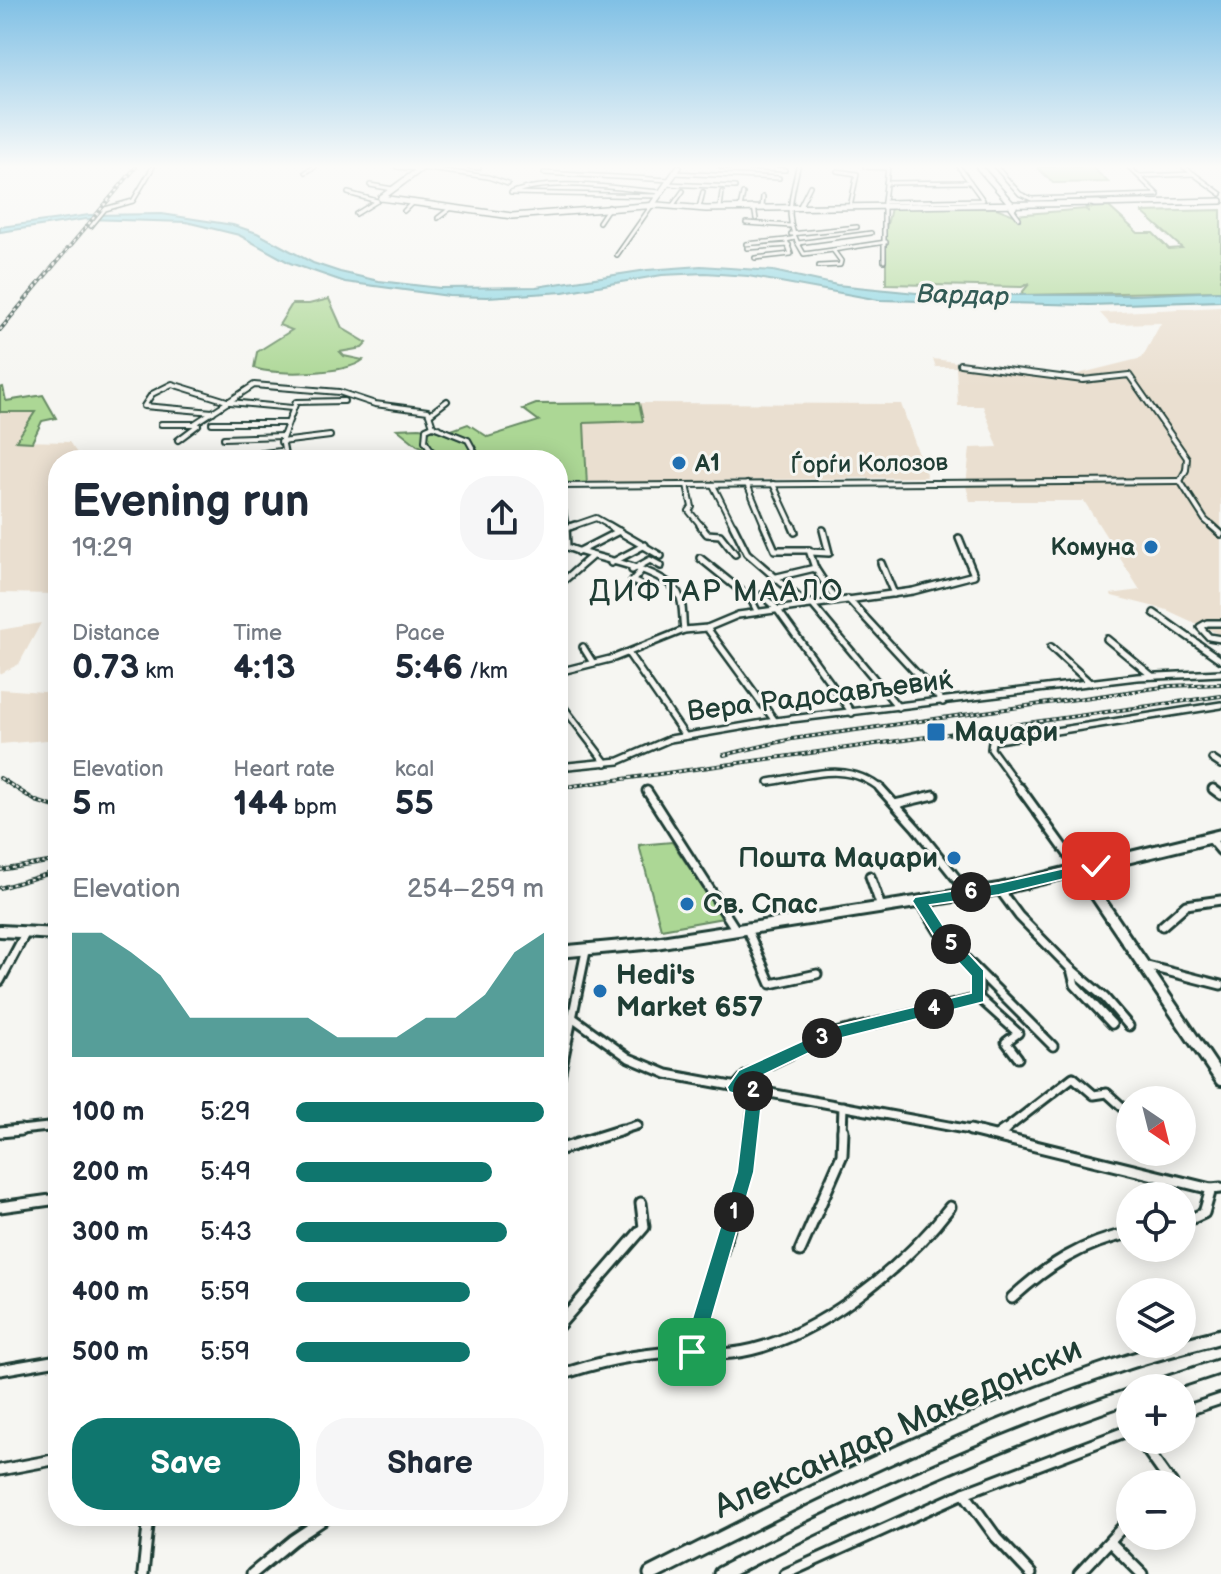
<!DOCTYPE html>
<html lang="en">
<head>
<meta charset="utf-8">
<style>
  :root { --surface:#fff; --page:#f6f6f7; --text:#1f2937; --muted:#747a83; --accent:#0f766e }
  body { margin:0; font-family:"Balsamiq Sans",sans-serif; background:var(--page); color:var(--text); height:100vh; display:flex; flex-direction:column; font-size:30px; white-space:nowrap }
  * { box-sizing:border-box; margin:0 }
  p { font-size:26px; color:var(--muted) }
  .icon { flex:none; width:44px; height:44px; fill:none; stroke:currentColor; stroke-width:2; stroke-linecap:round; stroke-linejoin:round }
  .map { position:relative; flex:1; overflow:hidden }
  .panel { position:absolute; left:48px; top:450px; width:520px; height:1076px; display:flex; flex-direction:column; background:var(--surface); border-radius:32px; box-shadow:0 4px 20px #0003 }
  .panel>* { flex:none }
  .needle { width:52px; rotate:145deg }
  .controls { position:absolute; left:1116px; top:1086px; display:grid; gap:16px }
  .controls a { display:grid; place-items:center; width:80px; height:80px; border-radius:50%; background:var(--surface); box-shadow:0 4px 20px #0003; font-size:40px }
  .pin { position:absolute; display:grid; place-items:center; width:68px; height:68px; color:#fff; margin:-34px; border-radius:16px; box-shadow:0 4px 12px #0006 }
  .km { position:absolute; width:40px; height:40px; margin:-20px; border-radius:50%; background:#222; color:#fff; font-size:22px; line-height:40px; text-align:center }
  .round { display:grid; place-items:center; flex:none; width:84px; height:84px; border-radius:32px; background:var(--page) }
  .summary { display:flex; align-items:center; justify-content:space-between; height:136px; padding:0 24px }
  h1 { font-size:44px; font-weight:800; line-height:60px }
  .figures { display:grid; grid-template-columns:repeat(3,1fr); gap:12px; height:136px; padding:8px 24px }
  .figures div { display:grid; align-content:center }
  .figures b { font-size:34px; font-weight:800 }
  .figures small { font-size:22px; font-weight:400 }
  .figures p { font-size:22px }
  .chart { height:224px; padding:16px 24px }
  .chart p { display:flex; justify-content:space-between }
  .chart svg { width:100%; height:144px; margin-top:8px; fill:var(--accent); opacity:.7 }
  .cta { display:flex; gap:16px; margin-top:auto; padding:16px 24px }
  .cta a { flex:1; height:92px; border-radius:32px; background:var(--accent); color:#fff; font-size:32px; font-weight:800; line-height:92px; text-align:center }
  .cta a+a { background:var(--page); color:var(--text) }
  ul { padding:0 24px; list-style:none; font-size:26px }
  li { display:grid; grid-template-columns:128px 96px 1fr; align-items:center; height:60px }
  li i { height:20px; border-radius:10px; background:var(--accent) }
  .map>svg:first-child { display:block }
  .built { fill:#eadfd0 }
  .green { fill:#acd795; stroke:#668a64; stroke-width:2 }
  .water { fill:#84d3e0; stroke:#5c979b; stroke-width:2 }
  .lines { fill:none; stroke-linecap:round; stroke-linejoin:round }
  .street-far4-casing { stroke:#1f3d34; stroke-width:6 }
  .street-far3-casing { stroke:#1f3d34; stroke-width:8 }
  .street-far2-casing { stroke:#1f3d34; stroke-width:10 }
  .street-far1-casing { stroke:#1f3d34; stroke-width:13 }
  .street-casing { stroke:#1f3d34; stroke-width:15 }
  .secondary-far2-casing { stroke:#1f3d34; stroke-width:8 }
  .secondary-far1-casing { stroke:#1f3d34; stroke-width:16 }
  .secondary-casing { stroke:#1f3d34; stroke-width:19 }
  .street-far4 { stroke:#f6f6f2; stroke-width:3 }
  .street-far3 { stroke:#f6f6f2; stroke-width:4 }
  .street-far2 { stroke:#f6f6f2; stroke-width:5 }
  .street-far1 { stroke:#f6f6f2; stroke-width:7 }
  .street { stroke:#f6f6f2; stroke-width:9 }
  .secondary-far2 { stroke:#f6f6f2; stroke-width:5 }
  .secondary-far1 { stroke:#f6f6f2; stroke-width:10 }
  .secondary { stroke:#f6f6f2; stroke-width:13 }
  .rail-casing { stroke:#1f3d34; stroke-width:4 }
  .rail { stroke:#f6f6f2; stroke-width:2; stroke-dasharray:3; stroke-linecap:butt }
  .route { fill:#0f766e; stroke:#fff; stroke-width:2 }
  .poi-dot { fill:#1f6fb2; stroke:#f6f6f2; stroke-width:3 }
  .labels { text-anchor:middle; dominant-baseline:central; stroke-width:6; stroke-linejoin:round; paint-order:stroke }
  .far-poi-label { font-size:24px; font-weight:bold; fill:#1f3d34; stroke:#f6f6f2; text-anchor:start }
  .far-street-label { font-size:24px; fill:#1f3d34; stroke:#f6f6f2 }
  .far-water-label { font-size:26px; font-style:italic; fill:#335b56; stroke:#f6f6f2 }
  .street-label { font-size:28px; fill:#1f3d34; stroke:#f6f6f2 }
  .poi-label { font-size:28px; font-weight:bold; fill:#1f3d34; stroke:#f6f6f2; text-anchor:start }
  .neighbourhood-label { font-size:30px; letter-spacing:2px; fill:#1f3d34; stroke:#f6f6f2 }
  .near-street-label { font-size:34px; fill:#1f3d34; stroke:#f6f6f2 }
</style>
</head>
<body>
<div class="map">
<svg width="1221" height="1574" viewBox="0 0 1221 1574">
  <rect width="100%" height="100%" fill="#f6f6f2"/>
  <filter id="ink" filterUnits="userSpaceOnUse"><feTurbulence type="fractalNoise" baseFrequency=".0125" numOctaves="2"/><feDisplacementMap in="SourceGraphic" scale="16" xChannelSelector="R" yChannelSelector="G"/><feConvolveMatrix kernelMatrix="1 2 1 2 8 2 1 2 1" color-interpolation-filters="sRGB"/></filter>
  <g filter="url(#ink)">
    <g class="built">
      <polygon points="1221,307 1221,635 1167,610 1112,596 1111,594 1140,590 1084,501 970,501 966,486 970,448 998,447 983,406 958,406 956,367 936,367 933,359 1070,376 1142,358 1161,323 1110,324 1100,313"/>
      <polygon points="639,403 901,404 927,477 588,483 584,423 643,421"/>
      <polygon points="36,411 17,441 69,442 82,460 58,460 58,478 49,493 58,494 58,594 0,593 0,412"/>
      <polygon points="41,623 19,664 0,674 0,630"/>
      <polygon points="0,689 58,693 58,739 0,744"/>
    </g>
    <g class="green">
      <polygon points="1037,167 1092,167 1108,182 1053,183"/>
      <polygon points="1109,207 1138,233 1153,233 1169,249 1182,248 1142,212 1221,210 1221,291 1020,295 1030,283 1022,287 886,284 886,229 891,208 996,208 1014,215 1085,209 1089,212 1086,208"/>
      <path d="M329,299L342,328L367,343L362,348L340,352L344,356L363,360C346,374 276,376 254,368L257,352L292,330L279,325L292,304H309Z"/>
      <polygon points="3,387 6,401 43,395 56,418 42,421 32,442 16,441 35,412 0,412 0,388"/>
      <polygon points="639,403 643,421 584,423 587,486 558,486 558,460 437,460 437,453 417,445 397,429 419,428 446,432 468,424 488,437 539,421 523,409 536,404"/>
      <polygon points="672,842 723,918 661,929 639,845"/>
    </g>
    <polygon class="water" points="162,214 233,225 257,233 313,263 340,272 379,281 440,288 536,287 647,270 701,266 773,271 837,285 936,295 1132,295 1221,291 1221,301 1089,305 879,300 748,276 705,273 662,275 563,292 487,297 449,296 345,282 290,263 239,235 186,222 86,219 0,232 0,227 89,215"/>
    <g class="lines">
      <g class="street-far4-casing">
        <g id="street-far4">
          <polyline points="397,167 419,169"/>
          <polyline points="470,167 479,168"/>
          <polyline points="721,167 785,170"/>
          <path d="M798,167C790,203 783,222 804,254L833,250L841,261L840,265L819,266"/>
          <polyline points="865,167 888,168"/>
          <polyline points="996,167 1020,194 1032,199 1158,195 1129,167"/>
          <polyline points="1184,167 1221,194"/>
          <polyline points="421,168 488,177 508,184"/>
          <polyline points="837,171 857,174 850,207"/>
          <polyline points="306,172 315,167"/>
          <polyline points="544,173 670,180"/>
          <polyline points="675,173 779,178"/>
          <polyline points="1139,176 1194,174"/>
          <polyline points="886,183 970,182"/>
          <polyline points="667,184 735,187"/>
          <polyline points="370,185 393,189"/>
          <polyline points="348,193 377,201"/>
          <path d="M658,196L511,193C552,177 617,189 661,192"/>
          <polyline points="884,202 888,167"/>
          <polyline points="673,205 683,191"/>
          <polyline points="800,206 810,186"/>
          <polyline points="754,207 756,219"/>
          <polyline points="762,207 763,197"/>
          <polyline points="1011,207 1019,218"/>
          <polyline points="699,208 703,192"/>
          <polyline points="720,208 722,192"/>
          <polyline points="740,208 743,194"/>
          <polyline points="404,211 413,202"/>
          <polyline points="356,214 377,201"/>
          <polyline points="438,218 451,208"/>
          <polyline points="599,222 609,207"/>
          <polyline points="746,223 791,226"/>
          <polyline points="91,226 105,209 133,201 153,167"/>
          <polyline points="791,234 857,227"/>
          <polyline points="798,243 871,233"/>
          <polyline points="746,244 786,240"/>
          <polyline points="747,248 789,245"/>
          <polyline points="833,250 886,242"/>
          <polyline points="617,255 652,205"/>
          <polyline points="755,258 791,254 786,240 795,238"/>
          <polyline points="884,261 884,202 983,200 959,167"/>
        </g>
      </g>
      <g class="street-far3-casing">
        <g id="street-far3">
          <polyline points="960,364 1083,380 1129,375 1187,458 1186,470 1180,481"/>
          <polyline points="213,412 144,406 152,394 172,384 230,402 292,408"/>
          <polyline points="430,414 447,401"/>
          <polyline points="212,423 286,423"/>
          <polyline points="161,424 194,424 254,385 339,392 375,404 428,411 433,426 468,440 479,460"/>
          <polyline points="433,426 426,429 425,441 438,460"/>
          <polyline points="224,438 283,436"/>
          <polyline points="178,440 198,425"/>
          <polyline points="281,442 330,436"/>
          <polyline points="213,459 280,451"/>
          <polyline points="286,460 282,439 296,402 344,401"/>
          <polyline points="1180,481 1205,520 1213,527"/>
          <polyline points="747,484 765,527"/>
          <polyline points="773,484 793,527"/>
          <polyline points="687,485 692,507 689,511 702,527"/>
          <polyline points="713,485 734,527"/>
          <polyline points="558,486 1180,481"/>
          <polyline points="559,486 566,527"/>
          <polyline points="570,527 596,518 612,527"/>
        </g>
      </g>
      <g class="street-far2-casing">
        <g id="street-far2">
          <path d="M566,525L567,547C596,560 660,566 678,593C684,603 682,618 684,630"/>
          <polyline points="608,525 661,556"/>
          <polyline points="700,525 707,534 720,535 735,554"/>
          <polyline points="733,525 747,553 806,604"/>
          <polyline points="764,525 775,550 809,550 815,568 835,599"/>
          <polyline points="792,525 795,532"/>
          <polyline points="1211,525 1221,534"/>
          <polyline points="564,529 575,525"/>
          <polyline points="578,552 619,531"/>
          <polyline points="811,552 829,553 823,530"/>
          <polyline points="700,558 751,599 757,611"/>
          <polyline points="611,563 645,545"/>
          <polyline points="881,563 894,594"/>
          <polyline points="632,570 650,560 661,566"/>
          <polyline points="777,577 815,568"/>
          <polyline points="561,583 591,557"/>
          <polyline points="639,584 632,581 640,572"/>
          <polyline points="762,595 777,609 852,713"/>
          <polyline points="848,599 943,702"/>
          <polyline points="811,603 898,707"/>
          <polyline points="1154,613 1221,660"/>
          <polyline points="1221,623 1207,623 1200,627 1209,637 1221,639"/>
          <polyline points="707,628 775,721"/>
          <polyline points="1107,639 1152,676"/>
          <polyline points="583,647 593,663"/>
          <polyline points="1051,647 1090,683"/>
          <polyline points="628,653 685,736"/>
          <polyline points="558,672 614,658 684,630 707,628 738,615 913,591 974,575 959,538"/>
          <polyline points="558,700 606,763"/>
          <polyline points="1212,759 1221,765"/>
          <polyline points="558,767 619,761 670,739 775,721 1137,677 1221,673"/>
          <path d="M769,782C809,776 848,760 882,790"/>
          <polyline points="1021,790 991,749 992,741 1221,705"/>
        </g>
      </g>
      <g class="street-far1-casing">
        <g id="street-far1">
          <polyline points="880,788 916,828 968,893"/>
          <polyline points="1020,788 1080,871"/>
          <polyline points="1213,789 1221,795"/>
          <polyline points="647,791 736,930"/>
          <polyline points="895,804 934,795"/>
          <polyline points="1210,838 1221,851"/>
          <polyline points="870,876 881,907"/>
          <polyline points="999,889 1019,916 1071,969 1075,985 1112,1024"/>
          <polyline points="920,901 939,932 1053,1046"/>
          <polyline points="1162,926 1186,905 1221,900"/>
          <polyline points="747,929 771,984 817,974"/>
          <polyline points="1143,965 1221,985"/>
          <polyline points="1071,969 1105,998 1129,1026"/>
          <polyline points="979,974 979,998 1018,1033 1006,1042 1018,1058"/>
          <polyline points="0,981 26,932"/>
          <polyline points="572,1017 629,1058 667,1074 981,1132"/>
          <polyline points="558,1086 586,951"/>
          <polyline points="735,1087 745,1076 835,1033 979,998"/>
          <polyline points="1,1132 58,1126"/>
          <polyline points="615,1132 637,1125"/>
          <polyline points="750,1132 755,1091"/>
          <polyline points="842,1132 843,1106"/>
          <polyline points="1002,1132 1073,1077 1094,1095 1107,1093 1130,1114"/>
        </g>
      </g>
      <g class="street-casing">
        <g id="street">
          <polyline points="970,1130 1211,1189 1221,1188"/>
          <polyline points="0,1132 21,1130"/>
          <polyline points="998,1135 1005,1130"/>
          <polyline points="558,1150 622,1130"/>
          <polyline points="0,1207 58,1199"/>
          <polyline points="1182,1223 1204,1213 1211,1189"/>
          <polyline points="800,1251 842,1155 843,1130"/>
          <path d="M1012,1298C1048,1265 1082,1243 1130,1233"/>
          <polyline points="558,1326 644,1227 641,1203"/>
          <polyline points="692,1352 746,1172 751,1130"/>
          <polyline points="0,1370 58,1360"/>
          <path d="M558,1376C596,1362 636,1354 677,1352C695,1352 714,1355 732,1353C811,1344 903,1268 950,1207"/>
          <polyline points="1182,1412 1221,1399"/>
          <polyline points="1140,1440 1167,1478"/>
          <polyline points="0,1470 58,1459"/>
          <polyline points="1161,1484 1167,1478 1172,1484"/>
          <polyline points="964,1493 996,1537 1031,1574"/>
          <polyline points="1110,1542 1142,1574"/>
          <polyline points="143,1574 149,1516"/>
          <polyline points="252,1574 293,1540 329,1516"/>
          <polyline points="785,1574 964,1493 1130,1430"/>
          <polyline points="1079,1574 1130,1519"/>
        </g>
      </g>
      <g class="secondary-far2-casing">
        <g id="secondary-far2">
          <polyline points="979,167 1014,207"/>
          <polyline points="381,198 512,216 658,205 706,209 1099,203"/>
          <polyline points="381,198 423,167"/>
          <polyline points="1094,204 1221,201"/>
          <polyline points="652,205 679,167"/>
        </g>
      </g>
      <g class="secondary-far1-casing">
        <g id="secondary-far1">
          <polyline points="1080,871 1221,1080"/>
          <polyline points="0,931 58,934"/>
          <polyline points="558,952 655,943 999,889 1221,835"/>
        </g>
      </g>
      <g class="secondary-casing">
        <g id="secondary">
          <polyline points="1154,1388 1221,1366"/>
          <path d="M651,1574C803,1497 959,1418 1122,1364C1154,1353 1188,1345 1221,1336"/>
          <path d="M721,1574C854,1505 989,1444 1130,1396"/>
        </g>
      </g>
      <use href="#street-far4" class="street-far4"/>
      <use href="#street-far3" class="street-far3"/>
      <use href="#street-far2" class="street-far2"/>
      <use href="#street-far1" class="street-far1"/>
      <use href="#street" class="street"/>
      <use href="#secondary-far2" class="secondary-far2"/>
      <use href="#secondary-far1" class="secondary-far1"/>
      <use href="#secondary" class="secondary"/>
      <g class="rail-casing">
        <g id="rail">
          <polyline points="0,330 136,167"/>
          <polyline points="724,755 792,739 1170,686 1221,684"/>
          <polyline points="0,778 36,801 58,808"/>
          <polyline points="558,788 1221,696"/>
          <polyline points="0,870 54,861"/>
          <polyline points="0,888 58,871"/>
        </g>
      </g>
      <use href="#rail" class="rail"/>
    </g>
  </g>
  <linearGradient id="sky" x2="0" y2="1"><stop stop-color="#80c0e5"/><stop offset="0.43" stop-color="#fbfbf9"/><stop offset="1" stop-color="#fbfbf9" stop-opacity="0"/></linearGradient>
  <rect width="1221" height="387" fill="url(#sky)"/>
  <polygon class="route" points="1096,861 1103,866 1101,870 999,895 930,905 944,927 984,970 984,1002 838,1039 749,1082 760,1086 763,1091 754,1172 702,1352 699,1359 692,1362 685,1359 682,1352 737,1172 746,1097 729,1092 727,1087 739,1070 835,1026 971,993 971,976 934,936 912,901 915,897 999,883"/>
  <g class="poi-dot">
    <circle cx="679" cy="463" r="8"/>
    <circle cx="1151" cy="547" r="8"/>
    <rect x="926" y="722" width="20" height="20" rx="4"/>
    <circle cx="954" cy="858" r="8"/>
    <circle cx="687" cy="904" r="8"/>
    <circle cx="600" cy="991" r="8"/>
  </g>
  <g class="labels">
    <g class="far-poi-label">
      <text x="695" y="463">А1</text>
      <text x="1135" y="547" text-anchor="end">Комуна</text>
    </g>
    <g class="far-street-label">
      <text transform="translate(869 464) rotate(-1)">Ѓорѓи Колозов</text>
    </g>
    <g class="far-water-label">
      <text transform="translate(963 296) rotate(2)">Вардар</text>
    </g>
    <g class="street-label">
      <text transform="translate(820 696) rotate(-7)">Вера Радосављевиќ</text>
    </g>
    <g class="poi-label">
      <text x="954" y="732">Маџари</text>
      <text x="938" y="858" text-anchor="end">Пошта Маџари</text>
      <text x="703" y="904">Св. Спас</text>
      <text x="616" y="975">Hedi's<tspan x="616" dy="32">Market 657</tspan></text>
    </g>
    <g class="neighbourhood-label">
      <text x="717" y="592">ДИФТАР МААЛО</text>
    </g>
    <g class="near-street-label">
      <text transform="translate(898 1428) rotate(-24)">Александар Македонски</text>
    </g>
  </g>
</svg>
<div class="controls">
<a><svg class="needle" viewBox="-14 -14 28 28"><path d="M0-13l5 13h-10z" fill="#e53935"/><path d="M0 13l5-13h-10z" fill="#747a83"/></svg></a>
<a><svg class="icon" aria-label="locate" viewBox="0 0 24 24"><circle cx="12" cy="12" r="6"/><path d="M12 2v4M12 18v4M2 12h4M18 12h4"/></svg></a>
<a><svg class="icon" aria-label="layers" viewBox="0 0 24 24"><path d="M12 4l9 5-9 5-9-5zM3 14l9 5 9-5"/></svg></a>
<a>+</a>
<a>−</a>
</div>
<div class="pin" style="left:692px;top:1352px;background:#1e9e55"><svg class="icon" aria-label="arrive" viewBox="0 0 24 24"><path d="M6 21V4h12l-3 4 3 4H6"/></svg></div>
<div class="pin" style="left:1096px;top:866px;background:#d93025"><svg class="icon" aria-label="check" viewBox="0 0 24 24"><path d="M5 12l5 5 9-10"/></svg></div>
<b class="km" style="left:734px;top:1212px">1</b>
<b class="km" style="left:753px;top:1091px">2</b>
<b class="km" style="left:822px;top:1038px">3</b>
<b class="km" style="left:934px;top:1009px">4</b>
<b class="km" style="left:951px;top:944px">5</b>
<b class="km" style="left:971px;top:892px">6</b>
<section class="panel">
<div class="summary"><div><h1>Evening run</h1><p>19:29</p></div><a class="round"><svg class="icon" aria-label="share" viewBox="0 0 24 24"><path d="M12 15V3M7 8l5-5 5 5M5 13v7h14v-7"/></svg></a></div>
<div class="figures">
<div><p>Distance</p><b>0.73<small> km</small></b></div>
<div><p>Time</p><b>4:13</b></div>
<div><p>Pace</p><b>5:46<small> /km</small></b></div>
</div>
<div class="figures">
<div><p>Elevation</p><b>5<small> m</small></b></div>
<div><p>Heart rate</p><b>144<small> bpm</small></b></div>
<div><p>kcal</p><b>55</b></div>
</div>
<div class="chart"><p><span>Elevation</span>254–259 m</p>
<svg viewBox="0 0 160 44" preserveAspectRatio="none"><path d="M0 44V6L10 6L20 12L30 19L40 32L50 32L60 32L70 32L80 32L90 38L100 38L110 38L120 32L130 32L140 25L150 12L160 6V44z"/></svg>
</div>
<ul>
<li><b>100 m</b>5:29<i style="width:100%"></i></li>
<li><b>200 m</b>5:49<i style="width:79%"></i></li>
<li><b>300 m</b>5:43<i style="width:85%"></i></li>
<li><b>400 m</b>5:59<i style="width:70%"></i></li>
<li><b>500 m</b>5:59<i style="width:70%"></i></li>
</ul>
<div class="cta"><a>Save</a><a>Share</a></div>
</section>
</div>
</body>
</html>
